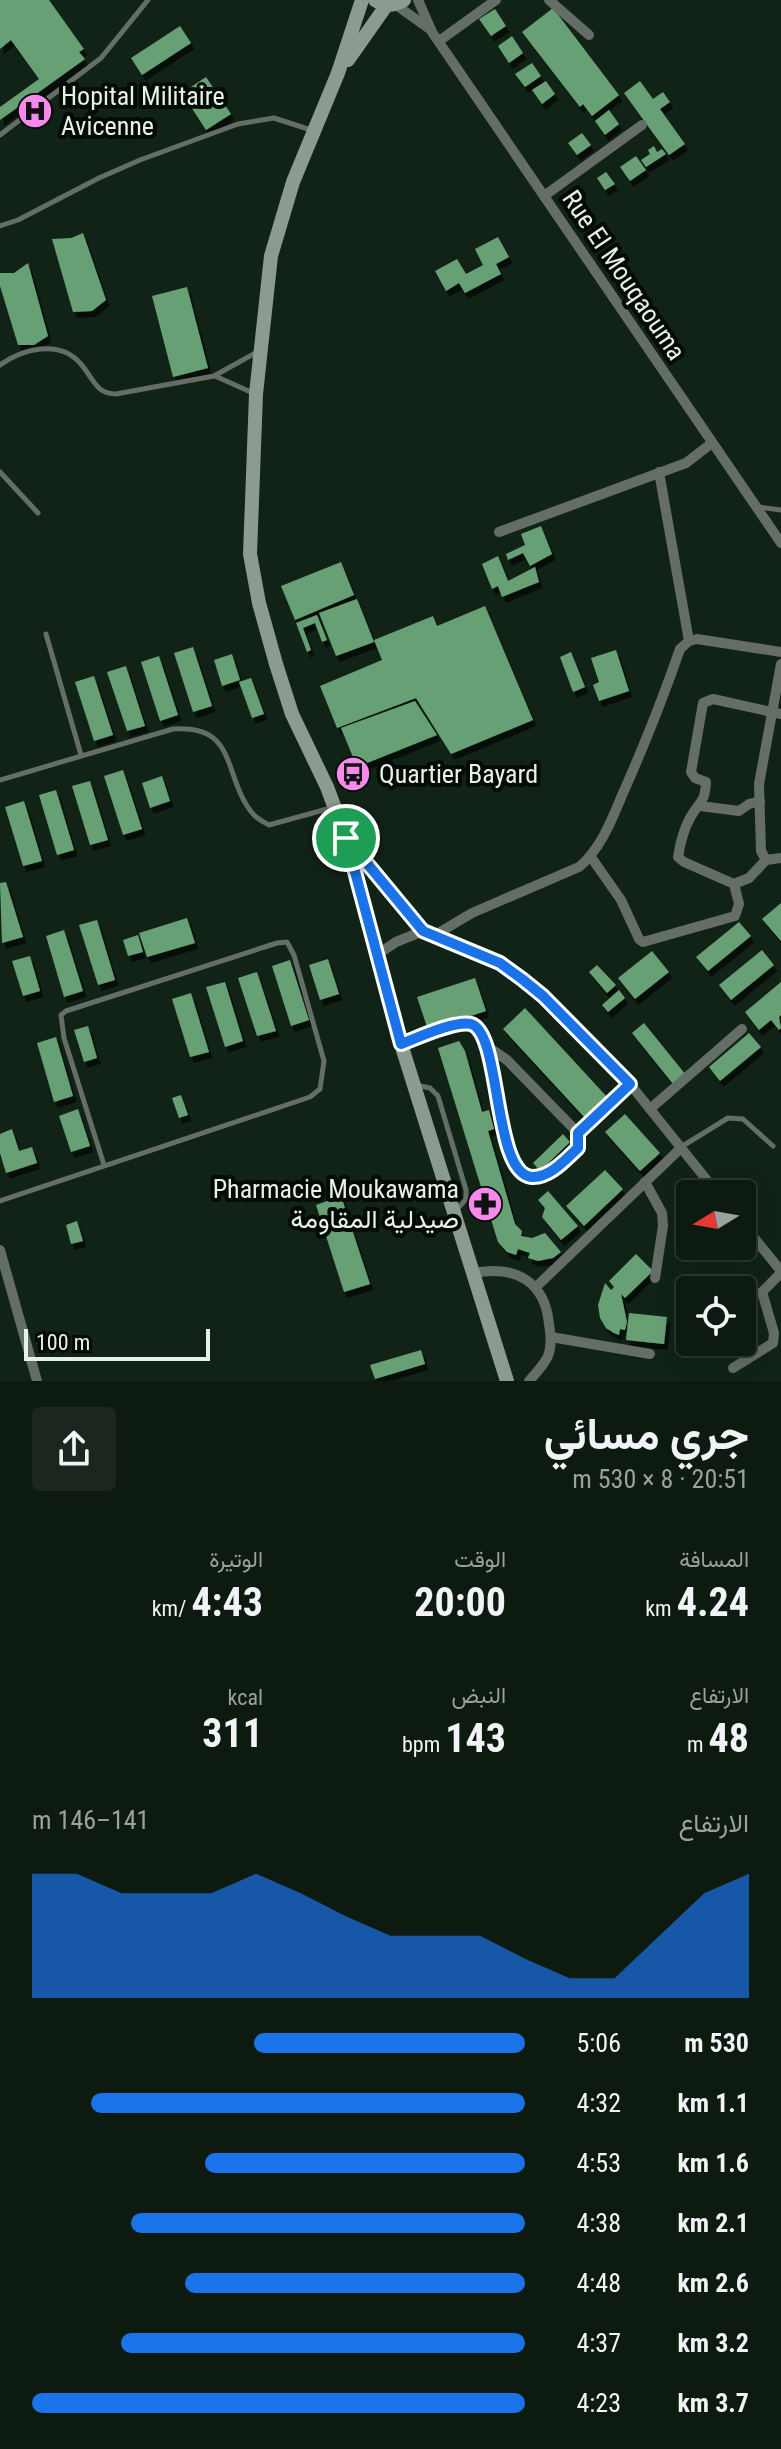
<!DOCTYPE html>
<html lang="ar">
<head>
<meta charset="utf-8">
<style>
  :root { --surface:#0d1a10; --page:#1b271e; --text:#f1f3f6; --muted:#9aa19f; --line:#2d3830; --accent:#1a73e8 }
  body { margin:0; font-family:"Roboto Condensed",Vazirmatn,sans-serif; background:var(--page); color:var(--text); direction:rtl; height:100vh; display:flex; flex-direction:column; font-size:30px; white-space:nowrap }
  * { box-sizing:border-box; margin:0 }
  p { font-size:26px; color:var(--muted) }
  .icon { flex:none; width:44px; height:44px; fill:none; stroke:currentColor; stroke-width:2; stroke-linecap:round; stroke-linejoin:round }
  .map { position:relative; height:1381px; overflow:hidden; direction:ltr }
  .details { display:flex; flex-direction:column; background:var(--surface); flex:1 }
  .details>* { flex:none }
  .needle { width:52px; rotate:259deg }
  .tools { position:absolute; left:676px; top:1180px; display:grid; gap:16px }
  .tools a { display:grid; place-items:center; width:80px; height:80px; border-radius:8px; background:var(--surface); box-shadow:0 4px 20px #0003,0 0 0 2px var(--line); font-size:40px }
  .scale { position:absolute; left:24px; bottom:20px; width:186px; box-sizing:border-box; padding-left:8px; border:4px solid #e6f2e8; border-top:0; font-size:22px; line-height:28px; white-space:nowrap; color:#e6f2e8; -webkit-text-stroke:6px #040a05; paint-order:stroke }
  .pin { position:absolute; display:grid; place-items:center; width:68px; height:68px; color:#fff; margin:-34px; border:4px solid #fff; border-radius:50%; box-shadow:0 2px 8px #0007 }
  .round { display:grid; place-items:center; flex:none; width:84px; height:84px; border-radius:8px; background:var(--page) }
  .headline { display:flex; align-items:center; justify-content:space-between; height:136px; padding:0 32px }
  h1 { font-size:44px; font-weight:700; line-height:60px }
  .stats { display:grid; grid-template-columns:repeat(3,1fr); gap:12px; height:136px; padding:8px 32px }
  .stats div { display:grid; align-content:center }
  .stats b { font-size:40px; font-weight:700 }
  .stats small { font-size:22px; font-weight:400 }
  .stats p { font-size:22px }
  .chart { height:224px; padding:16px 32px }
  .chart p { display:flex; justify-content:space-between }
  .chart svg { width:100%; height:144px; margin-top:8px; fill:var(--accent); opacity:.7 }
  ul { padding:0 32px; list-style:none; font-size:26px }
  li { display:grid; grid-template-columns:128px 96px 1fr; align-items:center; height:60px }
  li i { height:20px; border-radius:10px; background:var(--accent) }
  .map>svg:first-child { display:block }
  .building { fill:#68a075; filter:url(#shadow) }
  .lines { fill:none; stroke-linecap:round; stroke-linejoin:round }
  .lane { stroke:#646d66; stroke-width:5 }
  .street { stroke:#646d66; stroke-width:10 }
  .secondary { stroke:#8c9b8f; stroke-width:14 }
  .route-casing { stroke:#fff; stroke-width:16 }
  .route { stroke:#1a73e8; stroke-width:10 }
  .labels { text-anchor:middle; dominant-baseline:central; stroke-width:8; stroke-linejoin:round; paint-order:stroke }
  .poi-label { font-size:26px; fill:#e6f2e8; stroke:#040a05; text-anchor:start }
  .street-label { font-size:26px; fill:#e6f2e8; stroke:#040a05 }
</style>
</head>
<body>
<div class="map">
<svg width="781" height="1381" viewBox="0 0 781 1381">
  <defs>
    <filter id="shadow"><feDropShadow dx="3.5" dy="6" stdDeviation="0" flood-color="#0009"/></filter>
  </defs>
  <rect width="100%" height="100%" fill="#112316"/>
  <g class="building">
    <polygon points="0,0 49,0 84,49 79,52 85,59 0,120 0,107 39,79 11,40 0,49"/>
    <polygon points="553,8 619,95 592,116 583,104 580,107 522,32"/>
    <polygon points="495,9 506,26 491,36 479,19"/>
    <polygon points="180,26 191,43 142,75 131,58"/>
    <polygon points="512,36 523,53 509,63 498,46"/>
    <polygon points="532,63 541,76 525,87 515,74"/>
    <polygon points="206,77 231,114 206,130 182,93"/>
    <polygon points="546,81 555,94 542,104 532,90"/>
    <polygon points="640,81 653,99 663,92 670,102 660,109 685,144 669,155 624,93"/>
    <polygon points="609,110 619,124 605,135 595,121"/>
    <polygon points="582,133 591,145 577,155 568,143"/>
    <polygon points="654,146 657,152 662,149 666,154 646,167 641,160 650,154 648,150"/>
    <polygon points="636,156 646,170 630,181 620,167"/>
    <polygon points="606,172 615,184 605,190 597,178"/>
    <polygon points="83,233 106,300 92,311 73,312 52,239 71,238"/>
    <polygon points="498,237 509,257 496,264 501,274 465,293 459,283 446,291 435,271 457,259 466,274 483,265 475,249"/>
    <polygon points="28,263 48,336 34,345 18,345 0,286 0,273 14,273"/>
    <polygon points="187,287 208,368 173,377 152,296"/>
    <polygon points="541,526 552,554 530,566 523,553 508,560 506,554 525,545 521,534"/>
    <polygon points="498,556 508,581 535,567 539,582 502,597 498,586 492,589 482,564"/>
    <polygon points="341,562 354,595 295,620 281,586"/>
    <polygon points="357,599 374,642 336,656 319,613"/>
    <polygon points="485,606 533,720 451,754 416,698 337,728 320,686 382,660 374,640 433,616 437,626"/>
    <polygon points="317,615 327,640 322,642 315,623 303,628 311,650 307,652 296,623"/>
    <polygon points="193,647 212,706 193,712 174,653"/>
    <polygon points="616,650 629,691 599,701 593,685 599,682 591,658"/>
    <polygon points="571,652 585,687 573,692 560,657"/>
    <polygon points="232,654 240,680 222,686 214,660"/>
    <polygon points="159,656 178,715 160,721 141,662"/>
    <polygon points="126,666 145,726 127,731 107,672"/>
    <polygon points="94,676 113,735 94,741 75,682"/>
    <polygon points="251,678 264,714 252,718 239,682"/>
    <polygon points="415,701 437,735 357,767 341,728"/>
    <polygon points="123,770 142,829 123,835 104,776"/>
    <polygon points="162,776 170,801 150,808 142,783"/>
    <polygon points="90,781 108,840 90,845 72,786"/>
    <polygon points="56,790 74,850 57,855 39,795"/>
    <polygon points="24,801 42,861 23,866 5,807"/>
    <polygon points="6,882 23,937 2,943 0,883"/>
    <polygon points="781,903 781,941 762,919"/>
    <polygon points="187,918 195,943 147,957 139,933"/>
    <polygon points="97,920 115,980 98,985 79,925"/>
    <polygon points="739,922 751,936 708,971 696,957"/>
    <polygon points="64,930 83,991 64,997 46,936"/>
    <polygon points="138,935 143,952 128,956 123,940"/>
    <polygon points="762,950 774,965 731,1000 719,985"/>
    <polygon points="652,951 669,972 635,999 618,978"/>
    <polygon points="30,956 40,991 23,996 12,961"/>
    <polygon points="328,959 339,994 320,1000 309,965"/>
    <polygon points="290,960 309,1020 291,1026 272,966"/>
    <polygon points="597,965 616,985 607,993 589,972"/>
    <polygon points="257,972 276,1031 257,1036 238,978"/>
    <polygon points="475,978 486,1011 428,1030 417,997"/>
    <polygon points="225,982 243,1041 225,1047 206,987"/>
    <polygon points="781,982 781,1015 779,1017 781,1028 779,1030 771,1020 759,1030 745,1012"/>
    <polygon points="619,990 625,998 608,1012 602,1005"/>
    <polygon points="191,993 209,1052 190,1057 172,999"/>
    <polygon points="525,1008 608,1098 586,1119 503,1029"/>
    <polygon points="644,1023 686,1075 674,1085 632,1033"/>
    <polygon points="88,1026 97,1058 84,1062 74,1030"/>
    <polygon points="749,1033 761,1047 720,1081 709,1067"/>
    <polygon points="56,1037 73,1096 54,1102 37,1043"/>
    <polygon points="459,1041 465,1051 482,1112 489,1110 494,1129 488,1131 515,1224 522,1231 521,1236 532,1238 545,1233 561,1252 553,1258 538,1261 528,1258 530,1253 518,1249 516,1255 507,1252 498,1242 438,1048"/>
    <polygon points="181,1095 188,1115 179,1118 172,1098"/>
    <polygon points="78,1109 90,1146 71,1152 59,1116"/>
    <polygon points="625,1114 660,1153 640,1171 605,1132"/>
    <polygon points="12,1129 19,1151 32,1147 37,1163 6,1173 0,1153 0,1134"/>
    <polygon points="563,1134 570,1142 540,1171 533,1163"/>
    <polygon points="605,1170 623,1189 584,1226 566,1206"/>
    <polygon points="548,1191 578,1226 561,1240 542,1217 545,1208 538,1200"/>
    <polygon points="341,1196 370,1284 344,1292 316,1205"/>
    <polygon points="77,1221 83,1241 71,1244 66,1225"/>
    <polygon points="636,1254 653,1271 625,1298 621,1294 627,1322 625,1330 620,1329 619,1335 614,1333 606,1328 600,1318 598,1305 605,1283 611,1290 614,1287 609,1281"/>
    <polygon points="629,1313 667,1317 664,1344 626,1340"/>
    <polygon points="421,1350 425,1364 375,1379 370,1365"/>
  </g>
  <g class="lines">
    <g class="lane">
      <polyline points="0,135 101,58 148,0"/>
      <polyline points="0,226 18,220 99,178 140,160 238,124 274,118 311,130"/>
      <path d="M0,365C22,349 59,339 80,363C93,377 95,394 116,394L214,376L259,351"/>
      <polyline points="215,376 253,393"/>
      <polyline points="0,472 38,513"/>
      <polyline points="758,507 781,510"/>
      <polyline points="46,634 81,755"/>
      <path d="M0,780L173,729C239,724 222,777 253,814C256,818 264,822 269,825L331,808"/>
      <polyline points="416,1085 430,1088 438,1096 466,1190 466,1199 455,1212"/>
      <polyline points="681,1147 728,1118 743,1119 773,1146"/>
      <polyline points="0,1201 310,1097 320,1089 324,1061 294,955 287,942 277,943 66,1011 61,1015 64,1038 104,1165"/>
    </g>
    <g class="street">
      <polyline points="418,0 432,32 781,543"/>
      <polyline points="549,0 589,35"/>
      <polyline points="396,5 431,30"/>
      <polyline points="439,41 496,0"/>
      <polyline points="544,196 642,125"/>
      <polyline points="659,472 689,641"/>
      <polyline points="499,532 686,463 712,443"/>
      <polyline points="700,806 739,811 749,804 760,801"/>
      <polyline points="349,842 423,931 500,963 543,996 630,1084 718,1194"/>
      <path d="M591,857L621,900L639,939L643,942L735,916L739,904L734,884L684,862L678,857C680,844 684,829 690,818C699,801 705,804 706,782L695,778L691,772L703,703L713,699L781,714"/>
      <polyline points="766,860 761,851 759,784 781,664"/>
      <polyline points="734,884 749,878 766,860 781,858"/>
      <path d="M435,935L472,913L579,867C601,849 612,819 623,793C644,746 663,698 680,649L689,641L697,639L781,652"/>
      <polyline points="375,956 396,942 423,931"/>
      <path d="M401,1044L460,1024L474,1025L482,1031L488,1047L507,1060L578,1133V1148C564,1161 547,1180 526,1175C497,1141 495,1090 488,1047"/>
      <polyline points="650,1109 742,1029"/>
      <polyline points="578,1133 630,1084"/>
      <polyline points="645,1182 662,1213 663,1226 655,1278"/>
      <polyline points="742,1223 781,1271"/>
      <polyline points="0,1250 37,1381"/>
      <path d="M474,1273C515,1265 545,1281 549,1324C551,1335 552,1346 548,1356C544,1365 536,1373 529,1381"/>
      <polyline points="536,1287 681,1148"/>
      <polyline points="551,1337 650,1354"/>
      <polyline points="733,1368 773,1343 774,1333 762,1292 781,1273"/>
    </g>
    <g class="secondary">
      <polyline points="362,0 338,73 293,182 271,256 256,394 250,554 259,603 276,664 292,714 327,787 346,838 401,1044 507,1381"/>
      <path d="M375,0C385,7 394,6 404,0"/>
      <polyline points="348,60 386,6"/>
    </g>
  </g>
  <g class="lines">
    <g class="route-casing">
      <path id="route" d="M346,838L423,931L500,963L522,979L543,996L630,1084L578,1133V1148C566,1159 550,1178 532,1177C492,1174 502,1033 471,1024C455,1020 417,1038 401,1044Z"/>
    </g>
    <use href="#route" class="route"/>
  </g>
  <defs>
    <g id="hospital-disc" transform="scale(1.8)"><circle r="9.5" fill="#f788ec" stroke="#040a05"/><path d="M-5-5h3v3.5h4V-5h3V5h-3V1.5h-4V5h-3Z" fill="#111"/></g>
    <g id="bus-disc" transform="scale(1.8)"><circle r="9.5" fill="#f788ec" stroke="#040a05"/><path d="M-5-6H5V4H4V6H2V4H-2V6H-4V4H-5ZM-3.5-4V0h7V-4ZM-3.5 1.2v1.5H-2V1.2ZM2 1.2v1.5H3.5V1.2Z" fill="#111"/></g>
    <g id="pharmacy-disc" transform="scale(1.8)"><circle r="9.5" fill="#f788ec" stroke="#040a05"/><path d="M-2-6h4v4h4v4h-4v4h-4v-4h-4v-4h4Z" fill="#111"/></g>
  </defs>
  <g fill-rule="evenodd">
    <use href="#hospital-disc" x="35" y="111"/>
    <use href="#bus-disc" x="353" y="774"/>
    <use href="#pharmacy-disc" x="485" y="1204"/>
  </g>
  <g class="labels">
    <g class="poi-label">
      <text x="61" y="96">Hopital Militaire<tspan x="61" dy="30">Avicenne</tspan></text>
      <text x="379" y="774">Quartier Bayard</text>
      <text x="459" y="1189" text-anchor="end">Pharmacie Moukawama<tspan x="459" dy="30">صيدلية المقاومة</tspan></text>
    </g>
    <g class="street-label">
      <text transform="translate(624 275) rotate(56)">Rue El Mouqaouma</text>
    </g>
  </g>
</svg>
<div class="tools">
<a><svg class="needle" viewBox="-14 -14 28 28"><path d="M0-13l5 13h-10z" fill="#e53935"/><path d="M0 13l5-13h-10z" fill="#9aa19f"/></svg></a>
<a><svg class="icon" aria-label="locate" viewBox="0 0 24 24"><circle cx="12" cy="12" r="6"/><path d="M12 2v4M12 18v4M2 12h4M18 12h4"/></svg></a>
</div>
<div class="scale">100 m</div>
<div class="pin" style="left:346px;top:838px;background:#1e9e55"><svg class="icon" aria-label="arrive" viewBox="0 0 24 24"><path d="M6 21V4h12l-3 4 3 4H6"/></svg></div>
</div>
<section class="details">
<div class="headline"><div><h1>جري مسائي</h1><p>20:51 · 8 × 530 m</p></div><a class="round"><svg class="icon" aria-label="share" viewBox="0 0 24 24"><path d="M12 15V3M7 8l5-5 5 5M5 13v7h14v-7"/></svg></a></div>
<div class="stats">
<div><p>المسافة</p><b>4.24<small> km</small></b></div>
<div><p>الوقت</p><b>20:00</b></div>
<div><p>الوتيرة</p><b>4:43<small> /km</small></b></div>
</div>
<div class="stats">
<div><p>الارتفاع</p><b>48<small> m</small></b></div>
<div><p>النبض</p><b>143<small> bpm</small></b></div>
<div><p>kcal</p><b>311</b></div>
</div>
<div class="chart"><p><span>الارتفاع</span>141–146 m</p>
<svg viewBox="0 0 160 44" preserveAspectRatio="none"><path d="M0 44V6L10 6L20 12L30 12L40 12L50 6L60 12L70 19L80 25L90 25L100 25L110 32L120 38L130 38L140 25L150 12L160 6V44z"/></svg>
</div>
<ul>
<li><b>530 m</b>5:06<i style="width:55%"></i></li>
<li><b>1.1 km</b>4:32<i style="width:88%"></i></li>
<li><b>1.6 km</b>4:53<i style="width:65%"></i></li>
<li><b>2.1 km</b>4:38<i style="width:80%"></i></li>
<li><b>2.6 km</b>4:48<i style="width:69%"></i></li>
<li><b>3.2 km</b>4:37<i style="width:82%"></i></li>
<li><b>3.7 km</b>4:23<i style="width:100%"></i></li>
</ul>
</section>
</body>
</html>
